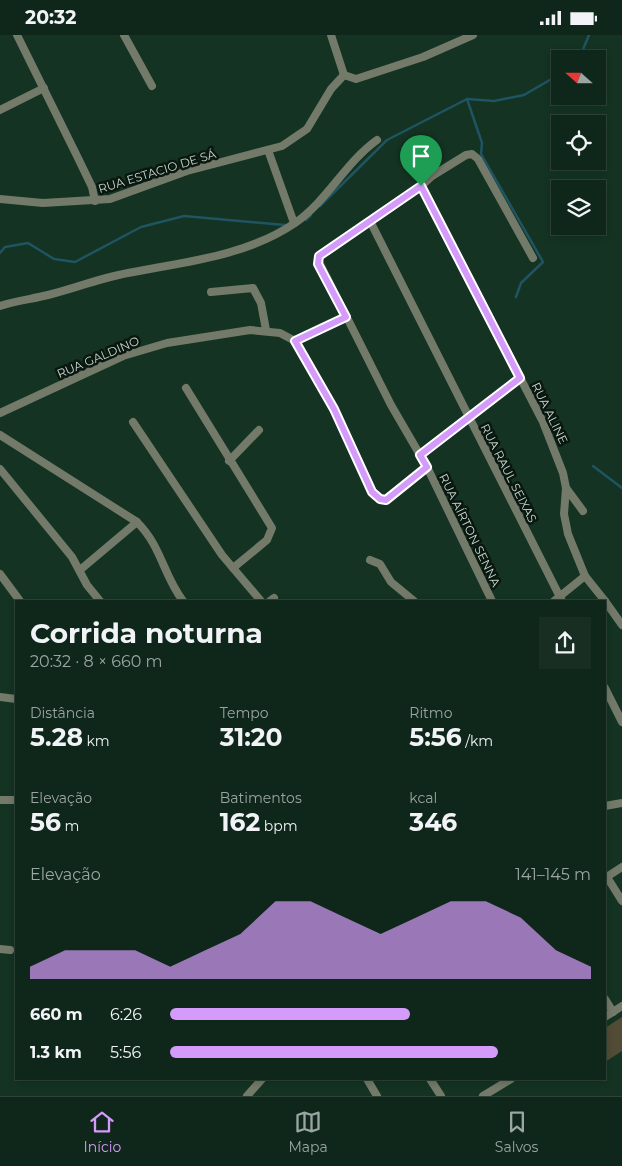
<!DOCTYPE html>
<html lang="pt">
<head>
<meta charset="utf-8">
<style>
  :root { --surface:#0f261a; --page:#182e23; --text:#f1f3f6; --muted:#9ba5a2; --line:#2f4339; --accent:#d59bfa }
  body { margin:0; font-family:Montserrat,sans-serif; background:var(--page); color:var(--text); height:100vh; display:flex; flex-direction:column; font-size:19px; white-space:nowrap }
  * { box-sizing:border-box; margin:0 }
  p { font-size:16px; color:var(--muted) }
  .icon { flex:none; width:28px; height:28px; fill:none; stroke:currentColor; stroke-width:2; stroke-linecap:round; stroke-linejoin:round }
  .map { position:relative; flex:1; overflow:hidden }
  .sheet { position:absolute; left:15px; top:565px; width:591px; height:480px; display:flex; flex-direction:column; background:var(--surface); border-radius:0px; box-shadow:0 2px 8px #0003,0 0 0 1px var(--line) }
  .sheet>* { flex:none }
  .needle { width:32px; rotate:291deg }
  .fabs { position:absolute; left:551px; top:15px; display:grid; gap:10px }
  .fabs a { display:grid; place-items:center; width:55px; height:55px; border-radius:0px; background:var(--surface); box-shadow:0 2px 8px #0003,0 0 0 1px var(--line); font-size:25px }
  .pin { position:absolute; display:grid; place-items:center; width:42px; height:42px; color:#fff; margin:-51px -21px; border-radius:50% 50% 50% 0; rotate:-45deg; box-shadow:0 0 5px #0007 }
  .pin .icon { rotate:45deg }
  .round { display:grid; place-items:center; flex:none; width:52px; height:52px; border-radius:0px; background:var(--page) }
  .overview { display:flex; align-items:center; justify-content:space-between; height:85px; padding:0 15px }
  h1 { font-size:28px; font-weight:700; line-height:38px }
  .metrics { display:grid; grid-template-columns:repeat(3,1fr); gap:8px; height:85px; padding:5px 15px }
  .metrics div { display:grid; align-content:center }
  .metrics b { font-size:25px; font-weight:700 }
  .metrics small { font-size:14px; font-weight:400 }
  .metrics p { font-size:14px }
  .chart { height:140px; padding:10px 15px }
  .chart p { display:flex; justify-content:space-between }
  .chart svg { width:100%; height:90px; margin-top:5px; fill:var(--accent); opacity:.7 }
  ul { padding:0 15px; list-style:none; font-size:16px }
  li { display:grid; grid-template-columns:80px 60px 1fr; align-items:center; height:38px }
  li i { height:12px; border-radius:6px; background:var(--accent) }
  .status { display:flex; justify-content:space-between; align-items:center; height:35px; padding:0 25px; background:var(--surface); direction:ltr }
  .status svg { height:14px; fill:currentColor }
  .tabs { display:flex; justify-content:space-around; align-items:center; height:70px; border-top:1px solid var(--line); background:var(--surface); font-size:14px; color:var(--muted) }
  .tabs a { display:grid; justify-items:center; gap:2px }
  .tabs .on { color:var(--accent) }
  .map>svg:first-child { display:block }
  .green { fill:#524c36 }
  .lines { fill:none; stroke-linecap:round; stroke-linejoin:round }
  .stream { stroke:#1f5462; stroke-width:2.5 }
  .street { stroke:#737a69; stroke-width:8 }
  .route-casing { stroke:#fff; stroke-width:10 }
  .route { stroke:#d59bfa; stroke-width:6 }
  .labels { text-anchor:middle; dominant-baseline:central; stroke-width:5; stroke-linejoin:round; paint-order:stroke }
  .street-label { font-size:12px; fill:#c8d9ce; stroke:#0a1710 }
</style>
</head>
<body>
<div class="status"><b>20:32</b><svg viewBox="0 0 49 12"><path d="M0 12V9h3v3zM5 12V6h3v6zM10 12V3h3v9zM15 12V0h3v12zM26 1h20v11H26zM47 4h2v5h-2z"/></svg></div>
<div class="map">
<svg width="622" height="1061" viewBox="0 0 622 1061">
  <rect width="100%" height="100%" fill="#143322"/>
  <polygon class="green" points="622,982 622,1016 605,1027 605,993"/>
  <g class="lines">
    <g class="stream">
      <polyline points="579,24 589,0"/>
      <polyline points="467,64 482,108 481,119 543,227 521,248 516,262"/>
      <polyline points="320,171 387,105 467,64 494,66 524,60 560,39"/>
      <polyline points="306,185 311,180"/>
      <polyline points="0,218 5,212 28,208 54,224 75,227 141,192 184,181 285,190"/>
      <polyline points="593,431 622,453"/>
    </g>
    <g class="street">
      <polyline points="17,0 77,121 92,152 95,166"/>
      <polyline points="124,0 152,51"/>
      <polyline points="331,0 344,40"/>
      <polyline points="344,40 356,44 423,22 473,0"/>
      <polyline points="0,75 44,53"/>
      <polyline points="268,115 294,188"/>
      <polyline points="421,151 543,387 563,438 566,453 564,479 568,499 585,541 605,566"/>
      <polyline points="0,164 43,168 110,164 187,136 282,111 307,94 331,54 344,40"/>
      <polyline points="370,186 562,566"/>
      <polyline points="211,257 253,253 261,268 266,295"/>
      <path d="M0,271C15,266 32,264 48,260C75,253 101,243 128,238C184,227 247,221 295,188C328,165 345,128 377,105"/>
      <polyline points="295,306 346,282"/>
      <polyline points="186,353 272,493 267,505 233,533"/>
      <polyline points="0,378 123,321 167,308 250,295 280,298 295,306 301,316 334,374 375,461 385,465 427,432"/>
      <polyline points="133,387 222,520 261,566"/>
      <path d="M0,400L137,487C162,512 163,540 183,566"/>
      <polyline points="420,420 520,343"/>
      <polyline points="229,426 259,395"/>
      <polyline points="0,434 72,522 87,550 100,566"/>
      <polyline points="566,453 583,476"/>
      <polyline points="370,525 380,529 391,547 414,566"/>
      <polyline points="80,535 137,487"/>
      <polyline points="0,539 20,566"/>
      <polyline points="270,566 274,563"/>
      <polyline points="492,566 427,432 391,370 318,225 319,221 326,216 421,151 432,141 466,120 472,119 478,124 533,223"/>
      <polyline points="554,566 585,541"/>
      <polyline points="605,566 622,590"/>
      <polyline points="605,653 622,687"/>
      <polyline points="0,662 16,664"/>
      <polyline points="0,765 16,765"/>
      <polyline points="605,771 622,768"/>
      <polyline points="607,842 622,866"/>
      <polyline points="605,843 622,832"/>
      <polyline points="0,914 10,915"/>
      <polyline points="605,964 613,977"/>
      <polyline points="605,982 622,971"/>
      <polyline points="367,1044 377,1061"/>
      <polyline points="430,1044 441,1061"/>
      <polyline points="247,1061 262,1044"/>
      <polyline points="483,1061 511,1044"/>
    </g>
  </g>
  <g class="lines">
    <g class="route-casing">
      <polygon id="route" points="421,151 520,343 420,420 427,432 386,465 380,464 372,457 334,374 295,306 346,282 318,229 319,221"/>
    </g>
    <use href="#route" class="route"/>
  </g>
  <g class="labels">
    <g class="street-label">
      <text transform="translate(157 136) rotate(-17)">RUA ESTACIO DE SÁ</text>
      <text transform="translate(98 322) rotate(-23)">RUA GALDINO</text>
      <text transform="translate(550 378) rotate(64)">RUA ALINE</text>
      <text transform="translate(509 438) rotate(63)">RUA RAUL SEIXAS</text>
      <text transform="translate(470 495) rotate(64)">RUA AÍRTON SENNA</text>
    </g>
  </g>
</svg>
<div class="fabs">
<a><svg class="needle" viewBox="-14 -14 28 28"><path d="M0-13l5 13h-10z" fill="#e53935"/><path d="M0 13l5-13h-10z" fill="#9ba5a2"/></svg></a>
<a><svg class="icon" aria-label="locate" viewBox="0 0 24 24"><circle cx="12" cy="12" r="6"/><path d="M12 2v4M12 18v4M2 12h4M18 12h4"/></svg></a>
<a><svg class="icon" aria-label="layers" viewBox="0 0 24 24"><path d="M12 4l9 5-9 5-9-5zM3 14l9 5 9-5"/></svg></a>
</div>
<div class="pin" style="left:421px;top:151px;background:#1e9e55"><svg class="icon" aria-label="arrive" viewBox="0 0 24 24"><path d="M6 21V4h12l-3 4 3 4H6"/></svg></div>
<section class="sheet">
<div class="overview"><div><h1>Corrida noturna</h1><p>20:32 · 8 × 660 m</p></div><a class="round"><svg class="icon" aria-label="share" viewBox="0 0 24 24"><path d="M12 15V3M7 8l5-5 5 5M5 13v7h14v-7"/></svg></a></div>
<div class="metrics">
<div><p>Distância</p><b>5.28<small> km</small></b></div>
<div><p>Tempo</p><b>31:20</b></div>
<div><p>Ritmo</p><b>5:56<small> /km</small></b></div>
</div>
<div class="metrics">
<div><p>Elevação</p><b>56<small> m</small></b></div>
<div><p>Batimentos</p><b>162<small> bpm</small></b></div>
<div><p>kcal</p><b>346</b></div>
</div>
<div class="chart"><p><span>Elevação</span>141–145 m</p>
<svg viewBox="0 0 160 44" preserveAspectRatio="none"><path d="M0 44V38L10 30L20 30L30 30L40 38L50 30L60 22L70 6L80 6L90 14L100 22L110 14L120 6L130 6L140 14L150 30L160 38V44z"/></svg>
</div>
<ul>
<li><b>660 m</b>6:26<i style="width:57%"></i></li>
<li><b>1.3 km</b>5:56<i style="width:78%"></i></li>
</ul>
</section>
</div>
<nav class="tabs">
<a class="on"><svg class="icon" aria-label="home" viewBox="0 0 24 24"><path d="M3 11l9-7 9 7M6 9v11h12V9"/></svg>Início</a>
<a><svg class="icon" aria-label="map" viewBox="0 0 24 24"><path d="M3 6l6-2 6 2 6-2v14l-6 2-6-2-6 2zM9 4v14M15 6v14"/></svg>Mapa</a>
<a><svg class="icon" aria-label="saved" viewBox="0 0 24 24"><path d="M7 4h10v16l-5-4-5 4z"/></svg>Salvos</a>
</nav>
</body>
</html>
